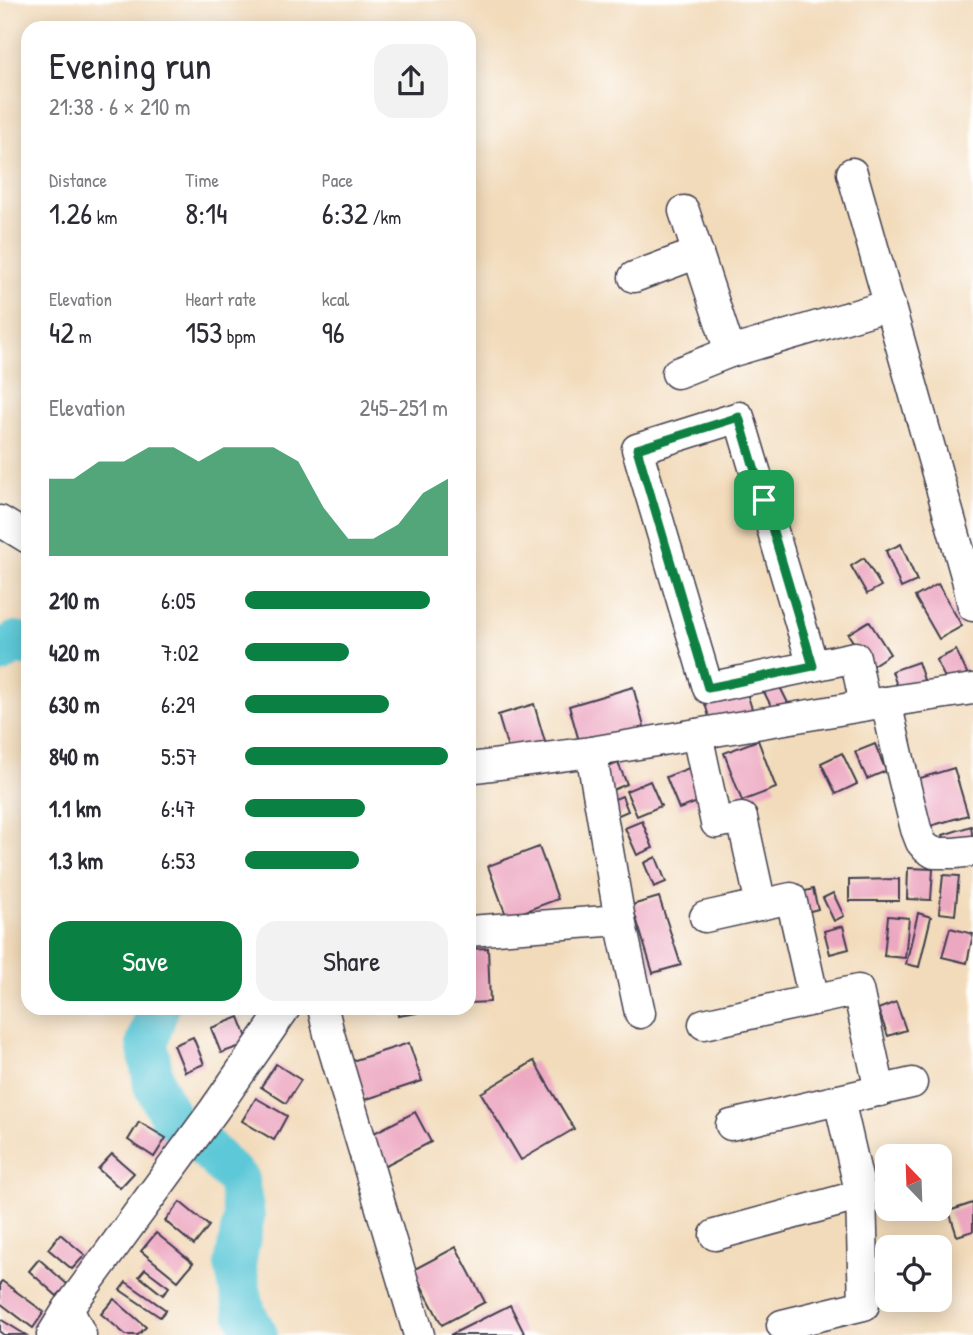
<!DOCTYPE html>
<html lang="en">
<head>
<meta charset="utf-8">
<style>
  :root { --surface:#fff; --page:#f2f2f3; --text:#2b2b33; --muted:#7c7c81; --accent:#0b8043 }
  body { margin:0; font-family:"Patrick Hand",sans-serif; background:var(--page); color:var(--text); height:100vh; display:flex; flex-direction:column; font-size:26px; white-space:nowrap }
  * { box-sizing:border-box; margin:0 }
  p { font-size:23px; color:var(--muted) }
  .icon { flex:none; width:38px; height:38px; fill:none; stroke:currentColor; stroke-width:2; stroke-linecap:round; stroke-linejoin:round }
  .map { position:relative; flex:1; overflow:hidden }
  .panel { position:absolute; left:21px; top:21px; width:455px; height:994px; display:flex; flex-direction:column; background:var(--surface); border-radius:21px; box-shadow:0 4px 18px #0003 }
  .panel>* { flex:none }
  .needle { width:46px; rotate:337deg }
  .tools { position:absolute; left:875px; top:1144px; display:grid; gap:14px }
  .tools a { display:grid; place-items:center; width:77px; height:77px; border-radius:14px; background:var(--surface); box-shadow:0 4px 18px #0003; font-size:35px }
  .pin { position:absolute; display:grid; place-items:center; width:60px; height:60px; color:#fff; margin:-30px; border-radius:14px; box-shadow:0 4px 10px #0006 }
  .round { display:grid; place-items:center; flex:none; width:74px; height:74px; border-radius:21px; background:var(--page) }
  .overview { display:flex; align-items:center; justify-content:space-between; height:119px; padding:0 28px }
  h1 { font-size:38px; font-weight:600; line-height:52px }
  .figures { display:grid; grid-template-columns:repeat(3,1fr); gap:10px; height:119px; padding:7px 28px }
  .figures div { display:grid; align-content:center }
  .figures b { font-size:30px; font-weight:600 }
  .figures small { font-size:19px; font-weight:400 }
  .figures p { font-size:19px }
  .chart { height:196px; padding:14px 28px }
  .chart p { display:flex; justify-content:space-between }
  .chart svg { width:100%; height:126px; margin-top:7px; fill:var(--accent); opacity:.7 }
  .cta { display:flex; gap:14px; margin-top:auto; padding:14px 28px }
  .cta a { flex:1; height:80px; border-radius:21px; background:var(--accent); color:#fff; font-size:28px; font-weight:600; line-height:80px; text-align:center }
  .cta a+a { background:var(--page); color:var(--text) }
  ul { padding:0 28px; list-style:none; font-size:23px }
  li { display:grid; grid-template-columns:112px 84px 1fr; align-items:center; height:52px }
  li i { height:18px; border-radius:9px; background:var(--accent) }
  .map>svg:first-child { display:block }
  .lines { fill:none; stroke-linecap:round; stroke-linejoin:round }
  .river { stroke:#5dc8d7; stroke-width:42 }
  .building { fill:#eda8c1 }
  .minor-casing { stroke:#413e4e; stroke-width:33 }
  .minor { stroke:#fff; stroke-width:30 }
  .route-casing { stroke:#fff; stroke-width:14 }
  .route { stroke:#0b8043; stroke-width:9 }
</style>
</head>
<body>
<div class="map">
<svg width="973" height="1335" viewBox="0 0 973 1335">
  <rect width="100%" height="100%" fill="#fff"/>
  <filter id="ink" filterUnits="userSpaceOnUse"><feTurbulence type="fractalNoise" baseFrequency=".0143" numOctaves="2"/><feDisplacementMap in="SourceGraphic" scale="14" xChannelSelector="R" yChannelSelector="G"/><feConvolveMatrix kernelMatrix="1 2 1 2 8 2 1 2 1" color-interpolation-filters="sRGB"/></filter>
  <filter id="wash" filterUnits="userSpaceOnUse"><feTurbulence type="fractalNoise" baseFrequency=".00686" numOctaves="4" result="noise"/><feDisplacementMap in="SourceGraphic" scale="28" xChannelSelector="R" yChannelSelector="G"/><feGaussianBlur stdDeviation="1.57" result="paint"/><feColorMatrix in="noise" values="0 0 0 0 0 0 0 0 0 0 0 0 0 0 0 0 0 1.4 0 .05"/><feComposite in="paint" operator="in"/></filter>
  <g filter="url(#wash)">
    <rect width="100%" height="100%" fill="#f2dbbb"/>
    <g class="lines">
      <g class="river">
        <polyline points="0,653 16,642 28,646"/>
        <polyline points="158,1008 147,1043 154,1085 172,1119 209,1151 238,1180 244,1216 235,1265 245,1313 257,1335"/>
      </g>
    </g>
    <g id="blocks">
      <g class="building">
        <polygon points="901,544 917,581 901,588 886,551"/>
        <polygon points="864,558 881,586 867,594 851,566"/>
        <polygon points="938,584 962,626 939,639 915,597"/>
        <polygon points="869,621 890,654 870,667 848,634"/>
        <polygon points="956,650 968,675 948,684 936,660"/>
        <polygon points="918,662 924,680 898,689 892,671"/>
        <polygon points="776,679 790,707 775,714 761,686"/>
        <polygon points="633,687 645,730 581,748 569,706"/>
        <polygon points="745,687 753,712 712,726 704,701"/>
        <polygon points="534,704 545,742 509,752 498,715"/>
        <polygon points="758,740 776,788 742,801 724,753"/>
        <polygon points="875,744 886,771 867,779 855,752"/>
        <polygon points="842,753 857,784 836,794 821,763"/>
        <polygon points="618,763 627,784 608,792 599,771"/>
        <polygon points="694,766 706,799 679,809 666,777"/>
        <polygon points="954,768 968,815 920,829 907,782"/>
        <polygon points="650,781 661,806 637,816 626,791"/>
        <polygon points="622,796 628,811 612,818 605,803"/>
        <polygon points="642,821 653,848 637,855 625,828"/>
        <polygon points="971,826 973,840 947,849 943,835"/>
        <polygon points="539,847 558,899 507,918 488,866"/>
        <polygon points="656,857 666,882 654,887 644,863"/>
        <polygon points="908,868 933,869 931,900 907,899"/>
        <polygon points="943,875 959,876 955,915 939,913"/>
        <polygon points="899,879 899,901 849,901 849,880"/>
        <polygon points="813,889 818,909 792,916 787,896"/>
        <polygon points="833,893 844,916 834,921 823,898"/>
        <polygon points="659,897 681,965 653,973 632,905"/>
        <polygon points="918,913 931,917 919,967 906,964"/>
        <polygon points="888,916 909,918 905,958 884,956"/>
        <polygon points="843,926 849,949 830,954 824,931"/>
        <polygon points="950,928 973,934 967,963 942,957"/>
        <polygon points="488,948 490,1002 469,1003 469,949"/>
        <polygon points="896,1002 906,1030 888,1036 878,1009"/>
        <polygon points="397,1008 416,1008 417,1013 398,1016"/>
        <polygon points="239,1017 249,1043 221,1053 211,1028"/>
        <polygon points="193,1037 204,1064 185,1072 174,1045"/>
        <polygon points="409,1043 422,1081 364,1100 352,1061"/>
        <polygon points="534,1061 574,1129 521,1160 481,1093"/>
        <polygon points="276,1064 301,1080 286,1103 261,1087"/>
        <polygon points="256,1098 287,1116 274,1140 242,1121"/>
        <polygon points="415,1112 431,1142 382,1167 366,1137"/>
        <polygon points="139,1122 166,1138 154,1157 128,1140"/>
        <polygon points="112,1154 134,1173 120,1188 98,1169"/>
        <polygon points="180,1202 209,1226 194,1245 165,1221"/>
        <polygon points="973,1203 973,1231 957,1236 949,1211"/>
        <polygon points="156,1233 193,1263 178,1281 141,1251"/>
        <polygon points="60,1234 85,1255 72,1269 48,1249"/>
        <polygon points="456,1247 485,1302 442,1325 413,1270"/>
        <polygon points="39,1259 68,1285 57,1296 29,1271"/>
        <polygon points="145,1269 169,1287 163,1295 139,1276"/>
        <polygon points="2,1281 44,1312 33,1328 0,1303 0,1283"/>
        <polygon points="126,1282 166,1310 160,1317 120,1290"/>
        <polygon points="114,1299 146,1327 138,1335 126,1335 101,1314"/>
        <polygon points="510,1305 524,1333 520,1335 450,1335"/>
        <polygon points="0,1319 26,1335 4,1335 0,1332"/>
      </g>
    </g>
  </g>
  <g filter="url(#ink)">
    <use href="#blocks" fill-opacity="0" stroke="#413e4e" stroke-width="2"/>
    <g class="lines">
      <g class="minor-casing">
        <g id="minor">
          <polyline points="852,173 967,579 973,606"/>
          <polyline points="684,211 730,352"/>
          <polyline points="634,277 698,253"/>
          <polyline points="677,373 730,352 890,305"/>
          <polyline points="0,521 28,538"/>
          <polyline points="813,666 739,417 637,449 708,688 855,657 865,705"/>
          <polyline points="886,702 903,777 916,829 921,842 926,848 934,853 955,853 973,851"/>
          <polyline points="697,734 716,823 742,818 761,905"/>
          <polyline points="591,752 620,920 640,1013"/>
          <polyline points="469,768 591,752 886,702 973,689"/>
          <polyline points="705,917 791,898 814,1000"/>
          <polyline points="469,931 620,920"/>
          <polyline points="323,1008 329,1034 419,1335"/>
          <polyline points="704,1024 858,990 880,1091"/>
          <polyline points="731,1125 912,1083"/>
          <polyline points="715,1235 861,1195"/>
          <polyline points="68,1309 81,1335"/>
          <polyline points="782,1325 864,1305 861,1195 839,1100"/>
          <polyline points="52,1335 68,1309 214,1110 285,1008"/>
        </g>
      </g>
      <use href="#minor" class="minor"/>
    </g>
  </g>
  <g class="lines" filter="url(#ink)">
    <g class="route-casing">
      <polygon id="route" points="739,417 813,666 708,688 637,449"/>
    </g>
    <use href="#route" class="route"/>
  </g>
</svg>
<div class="tools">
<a><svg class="needle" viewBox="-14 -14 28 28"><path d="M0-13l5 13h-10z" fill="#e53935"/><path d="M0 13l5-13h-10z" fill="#7c7c81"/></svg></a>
<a><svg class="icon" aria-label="locate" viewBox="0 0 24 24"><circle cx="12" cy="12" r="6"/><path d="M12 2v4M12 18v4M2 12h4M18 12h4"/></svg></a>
</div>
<div class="pin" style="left:764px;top:500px;background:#1e9e55"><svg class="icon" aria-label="arrive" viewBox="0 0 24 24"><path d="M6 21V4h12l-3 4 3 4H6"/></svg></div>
<section class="panel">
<div class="overview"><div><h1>Evening run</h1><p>21:38 · 6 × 210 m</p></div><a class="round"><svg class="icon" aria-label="share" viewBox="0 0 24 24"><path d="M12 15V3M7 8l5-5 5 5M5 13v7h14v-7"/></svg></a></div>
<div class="figures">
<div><p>Distance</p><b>1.26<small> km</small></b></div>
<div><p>Time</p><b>8:14</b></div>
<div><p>Pace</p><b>6:32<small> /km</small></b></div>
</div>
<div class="figures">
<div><p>Elevation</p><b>42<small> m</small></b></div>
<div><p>Heart rate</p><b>153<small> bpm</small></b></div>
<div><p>kcal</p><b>96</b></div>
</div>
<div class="chart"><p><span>Elevation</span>245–251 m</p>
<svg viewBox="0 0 160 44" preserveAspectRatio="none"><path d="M0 44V17L10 17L20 11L30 11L40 6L50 6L60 11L70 6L80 6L90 6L100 11L110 27L120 38L130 38L140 33L150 22L160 17V44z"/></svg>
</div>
<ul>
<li><b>210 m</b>6:05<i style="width:91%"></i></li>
<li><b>420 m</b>7:02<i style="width:51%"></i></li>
<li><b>630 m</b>6:29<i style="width:71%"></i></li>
<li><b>840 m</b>5:57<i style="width:100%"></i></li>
<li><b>1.1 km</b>6:47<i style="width:59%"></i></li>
<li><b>1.3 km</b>6:53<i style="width:56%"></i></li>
</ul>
<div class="cta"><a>Save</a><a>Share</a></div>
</section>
</div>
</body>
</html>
